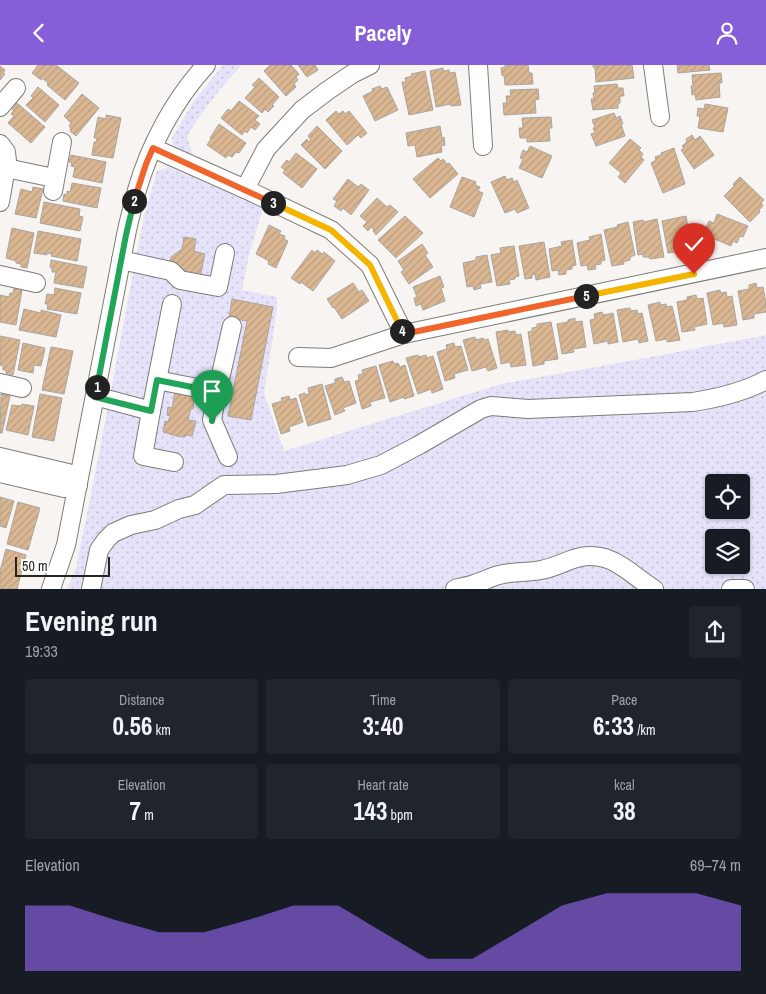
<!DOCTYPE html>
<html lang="en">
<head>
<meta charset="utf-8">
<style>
  :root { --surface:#171b24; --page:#20242c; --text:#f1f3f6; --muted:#9ea1a6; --accent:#855ed8 }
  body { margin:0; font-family:"Archivo Narrow",sans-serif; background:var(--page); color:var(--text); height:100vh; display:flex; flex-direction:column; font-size:19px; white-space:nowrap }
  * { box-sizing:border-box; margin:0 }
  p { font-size:16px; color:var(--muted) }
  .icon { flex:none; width:28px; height:28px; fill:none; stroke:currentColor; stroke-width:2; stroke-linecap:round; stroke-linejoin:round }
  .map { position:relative; height:524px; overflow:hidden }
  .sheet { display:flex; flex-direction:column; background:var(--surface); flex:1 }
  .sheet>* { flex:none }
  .buttons { position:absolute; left:705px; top:409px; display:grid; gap:10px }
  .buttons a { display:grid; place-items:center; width:45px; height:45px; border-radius:5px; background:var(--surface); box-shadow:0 1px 4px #0004; font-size:25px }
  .scale { position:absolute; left:15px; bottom:12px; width:95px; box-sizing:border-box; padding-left:5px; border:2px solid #252422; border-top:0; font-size:14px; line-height:18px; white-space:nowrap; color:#252422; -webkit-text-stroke:4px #fff; paint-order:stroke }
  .pin { position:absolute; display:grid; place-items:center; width:42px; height:42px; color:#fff; margin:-51px -21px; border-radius:50% 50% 50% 0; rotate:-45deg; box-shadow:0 0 5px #0007 }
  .pin .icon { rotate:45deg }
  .km { position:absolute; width:25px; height:25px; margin:-12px; border-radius:50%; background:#222; color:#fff; font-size:14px; line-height:25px; text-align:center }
  .round { display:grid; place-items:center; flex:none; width:52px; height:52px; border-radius:5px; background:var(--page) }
  .summary { display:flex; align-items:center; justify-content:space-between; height:85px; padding:0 25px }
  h1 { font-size:28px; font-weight:700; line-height:38px }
  .stats { display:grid; grid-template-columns:repeat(3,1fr); gap:8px; height:85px; padding:5px 25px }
  .stats div { display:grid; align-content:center; border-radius:5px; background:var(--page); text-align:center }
  .stats b { font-size:25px; font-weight:700 }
  .stats small { font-size:14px; font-weight:400 }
  .stats p { font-size:14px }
  .chart { height:140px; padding:10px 25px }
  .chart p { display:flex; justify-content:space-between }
  .chart svg { width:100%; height:90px; margin-top:5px; fill:var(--accent); opacity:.7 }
  header { display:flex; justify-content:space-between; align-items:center; height:65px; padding:0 25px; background:var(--accent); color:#fff; font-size:22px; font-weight:700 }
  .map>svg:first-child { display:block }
  .grass { fill:url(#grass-dots); fill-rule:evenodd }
  .building { fill:url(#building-hatch); stroke:#a7a5a2 }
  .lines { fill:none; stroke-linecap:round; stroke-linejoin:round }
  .minor-casing { stroke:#7e7c79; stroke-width:20 }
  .minor { stroke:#fff; stroke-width:18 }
  .split-1-casing { stroke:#fff; stroke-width:10 }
  .split-2-casing { stroke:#fff; stroke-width:10 }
  .split-3-casing { stroke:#fff; stroke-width:10 }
  .split-4-casing { stroke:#fff; stroke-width:10 }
  .split-5-casing { stroke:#fff; stroke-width:10 }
  .split-6-casing { stroke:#fff; stroke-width:10 }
  .split-1 { stroke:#22a559; stroke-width:6 }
  .split-2 { stroke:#22a559; stroke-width:6 }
  .split-3 { stroke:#f0652b; stroke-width:6 }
  .split-4 { stroke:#f5b400; stroke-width:6 }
  .split-5 { stroke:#f0652b; stroke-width:6 }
  .split-6 { stroke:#f5b400; stroke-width:6 }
</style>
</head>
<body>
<header><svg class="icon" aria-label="back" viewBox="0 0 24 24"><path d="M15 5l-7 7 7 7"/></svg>Pacely<svg class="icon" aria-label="person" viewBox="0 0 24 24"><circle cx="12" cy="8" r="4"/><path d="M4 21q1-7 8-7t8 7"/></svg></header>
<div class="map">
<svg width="766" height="524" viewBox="0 0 766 524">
  <defs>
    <pattern id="grass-dots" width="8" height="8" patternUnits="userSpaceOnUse" patternTransform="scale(1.25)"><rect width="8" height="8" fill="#e6e2fa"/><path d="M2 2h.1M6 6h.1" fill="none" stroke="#c5c2d6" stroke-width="1.8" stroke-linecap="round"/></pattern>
    <pattern id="building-hatch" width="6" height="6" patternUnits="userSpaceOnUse" patternTransform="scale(1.25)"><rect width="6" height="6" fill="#dab792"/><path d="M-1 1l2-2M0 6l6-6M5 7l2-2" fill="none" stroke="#bb9d7e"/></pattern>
  </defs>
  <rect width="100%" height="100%" fill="#f7f4f1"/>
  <g class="grass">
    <path d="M223,0H242C221,22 203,45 187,71L193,91L174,82L172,73L194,36Z"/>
    <path d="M169,102L263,143L249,190L242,225L277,232V245L264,328L284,386L501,319L624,297L766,270V524H67L76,503L96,404L144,151L157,106ZM714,418H741V445H714ZM714,472H741V500H714Z"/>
  </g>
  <g class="building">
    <polygon points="38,0 56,0 79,18 65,35 47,20 48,18 42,13 41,15 32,8"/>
    <polygon points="270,0 291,0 299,9 296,12 298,15 294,19 296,22 286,31 264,6"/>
    <polygon points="298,0 315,0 318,5 307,12"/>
    <polygon points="505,0 528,0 529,8 532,8 533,19 505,20 504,10 502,11 501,3 505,2"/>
    <polygon points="593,0 632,0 634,13 596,17 595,3 593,2"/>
    <polygon points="677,0 709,0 710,5 678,8"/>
    <polygon points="0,1 5,5 3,8 5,9 0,15"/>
    <polygon points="443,3 443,6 449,5 450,8 455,7 461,40 451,41 451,39 436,42 430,6"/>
    <polygon points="425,6 433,45 409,50 402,17 406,17 405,13 412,11 411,9"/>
    <polygon points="721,8 722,18 719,18 720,32 696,35 695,29 692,30 691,21 693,21 692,10"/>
    <polygon points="259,13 279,32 272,40 274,41 268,47 265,44 262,48 245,33 255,22 252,20"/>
    <polygon points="617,19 618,23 623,23 624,31 620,31 620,38 618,39 618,43 593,45 591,34 594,34 593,28 595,28 594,21"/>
    <polygon points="380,21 382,24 387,22 398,45 375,56 363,31 373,26 372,24"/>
    <polygon points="38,22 59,40 45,57 26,40 33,33 31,31"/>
    <polygon points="538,24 539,34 535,35 536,48 504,50 503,38 507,38 506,31 511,31 510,25"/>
    <polygon points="82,29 99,43 76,71 70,66 71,63 69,61 71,58 64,51"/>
    <polygon points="239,36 259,51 255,55 260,59 255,65 251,62 247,68 245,66 242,70 221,53 228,44 231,46"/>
    <polygon points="17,38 45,62 31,78 8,58 14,51 11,49 14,45 12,44"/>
    <polygon points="705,39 728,43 723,67 698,63 700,51 697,51 698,43 704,44"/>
    <polygon points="336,46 339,49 343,46 345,49 349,46 367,68 361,73 358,70 347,80 326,55"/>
    <polygon points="614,48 616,53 620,51 623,59 621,59 625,71 596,81 591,69 595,68 593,63 595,62 592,55"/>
    <polygon points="106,50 121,53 113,93 92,90 94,77 96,77 97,73 94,73 98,52 106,54"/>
    <polygon points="551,52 552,63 549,63 550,76 527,77 527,73 520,73 519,63 523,63 522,53"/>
    <polygon points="219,59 246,78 239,88 236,87 232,92 228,90 226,93 207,80 211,74 210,73"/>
    <polygon points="317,61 342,86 325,104 301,80 307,74 309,77 311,75 308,71"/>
    <polygon points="440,61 442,73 444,72 445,80 441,81 442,87 417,92 415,80 408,81 406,68"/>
    <polygon points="692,70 695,75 700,71 714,90 694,104 681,85 684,83 682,81 687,77 686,74"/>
    <polygon points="630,74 641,83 639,85 643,89 641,92 644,95 625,118 618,112 621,108 609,98"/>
    <polygon points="530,81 552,91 542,113 519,103 523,94 520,93 523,85 527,87"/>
    <polygon points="674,83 685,119 663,128 651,98 656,95 655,92 661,90 661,88"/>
    <polygon points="296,88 317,104 302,123 283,108 285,105 281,102 287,95 289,97"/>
    <polygon points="71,90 106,97 102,118 73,112 75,102 71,101 72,98 69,97"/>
    <polygon points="438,93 441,96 443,94 447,99 449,98 458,109 430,133 413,114"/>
    <polygon points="505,111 507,115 512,113 514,117 517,115 529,143 517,148 515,144 505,148 491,117"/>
    <polygon points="462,112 476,117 475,120 480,122 478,126 483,128 474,152 450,142"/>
    <polygon points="740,112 764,135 761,138 763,141 759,145 760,147 750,157 724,131 734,121 733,119"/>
    <polygon points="348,114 358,122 361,119 369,125 351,150 343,143 341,146 334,141 337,136 333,134"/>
    <polygon points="72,118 101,123 97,143 63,136 64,129 67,130 67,126 70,127"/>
    <polygon points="33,122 43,124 36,153 15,149 21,124 32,127"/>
    <polygon points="377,133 387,142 390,140 398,147 376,170 373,166 374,165 371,162 368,166 363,161 367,157 360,151"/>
    <polygon points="44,137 80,144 79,151 83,152 80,166 40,158"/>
    <polygon points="717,149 748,161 743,172 740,171 737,178 733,176 731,181 703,169 709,156 714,158"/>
    <polygon points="405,151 423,168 396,193 378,175"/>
    <polygon points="686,151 692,186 679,188 678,183 674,183 675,187 668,188 662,156"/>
    <polygon points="657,154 664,192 650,194 649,192 643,192 643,189 638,190 633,157 643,155 644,157"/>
    <polygon points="628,157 635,190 630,192 630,195 623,197 624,199 612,201 604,165 618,162 617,160"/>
    <polygon points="269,160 281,166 279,169 285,171 284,174 288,176 276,203 268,199 269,196 256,189"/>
    <polygon points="12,163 34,168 27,203 21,202 21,199 16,198 16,196 6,193"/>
    <polygon points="38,166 81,174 77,196 51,191 52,189 47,188 47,190 34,188"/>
    <polygon points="601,169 605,195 601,196 601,199 595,200 596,204 588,205 587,200 581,201 577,178 590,175 589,172"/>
    <polygon points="184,172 196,174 194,186 205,189 200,212 177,207 169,200 171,192 182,184"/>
    <polygon points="572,175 576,200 572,201 572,204 566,205 566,209 559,210 558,205 552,206 549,184 562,181 561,177"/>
    <polygon points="544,177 550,212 536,215 535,209 532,210 532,213 525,214 519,181"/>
    <polygon points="422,179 428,188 425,190 433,202 409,219 401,207 404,205 398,196"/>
    <polygon points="514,181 519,211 515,212 515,214 509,215 510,219 497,221 491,190 501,188 500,183"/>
    <polygon points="312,185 315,188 317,185 322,189 324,187 335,196 313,226 301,217 300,219 291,213"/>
    <polygon points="487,190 492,217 480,219 481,223 474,225 473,221 467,222 463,198 476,195 476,192"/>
    <polygon points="51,195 87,202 83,223 54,218 56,207 52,207 52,203 50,202"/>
    <polygon points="440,211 444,222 441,223 445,236 423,245 421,239 416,241 414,233 417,232 413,222"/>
    <polygon points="353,218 359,227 362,225 369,236 342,254 334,242 333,243 327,234"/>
    <polygon points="756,218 757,223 763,222 766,239 766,247 754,249 754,253 743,255 738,226 749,224 749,220"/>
    <polygon points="14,223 22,225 16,260 0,257 0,230 9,232 10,228 13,228"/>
    <polygon points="55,223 81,228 77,249 47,244 48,239 45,239 47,229 54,230"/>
    <polygon points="720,225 721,228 726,227 727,232 732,231 737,260 724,262 723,258 713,260 707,228"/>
    <polygon points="696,230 697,234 703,233 707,259 694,262 695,265 682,267 677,237 687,235 687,232"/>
    <polygon points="232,234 273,242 251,355 228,351 247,256 229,253"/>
    <polygon points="660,237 660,240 666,239 667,242 672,241 680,275 667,277 667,274 656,276 648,240"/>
    <polygon points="630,243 631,246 637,245 638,249 642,248 648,276 639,278 638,274 623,277 617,245"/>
    <polygon points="24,244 41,248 41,245 61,250 56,272 19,265"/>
    <polygon points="602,247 603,250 613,248 618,277 608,279 608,276 594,279 590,255 595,254 594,249"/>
    <polygon points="575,253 575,257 582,256 586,282 573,284 574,287 562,289 557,259 568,257 568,255"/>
    <polygon points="551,257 558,294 544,296 544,299 533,301 528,267 532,266 532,263 537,262 537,259"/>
    <polygon points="508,265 508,267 515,266 516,270 521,269 526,300 511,302 510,297 501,299 496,267"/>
    <polygon points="0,271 20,275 13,310 6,308 6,305 3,305 3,301 0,300"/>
    <polygon points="475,272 476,275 483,273 484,275 488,274 497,303 488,306 486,302 472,306 463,275"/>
    <polygon points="23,278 45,283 41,301 34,300 33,308 18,305"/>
    <polygon points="454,278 455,282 461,281 468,305 454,309 455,313 445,316 437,287 447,284 446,280"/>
    <polygon points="51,282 73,286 64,329 42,325"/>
    <polygon points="418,290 419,292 426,290 427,293 433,291 443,324 432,328 431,324 418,329 406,293"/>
    <polygon points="393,296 394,299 398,298 400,302 405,300 414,331 404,334 404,332 390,337 379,300"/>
    <polygon points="376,301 385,333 370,337 371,341 362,344 355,316 359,315 358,310 363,309 362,305"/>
    <polygon points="342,312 344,317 349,316 356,338 343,343 345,346 335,350 325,321 335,318 335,314"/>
    <polygon points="322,319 331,354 308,361 299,330 305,328 306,330 309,329 308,323"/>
    <polygon points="175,327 194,331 193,336 194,336 193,344 191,343 188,355 196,356 192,371 186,370 185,372 181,371 180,372 163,367 165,356 168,357 170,351 167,350 168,342 172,343"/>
    <polygon points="1,329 10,331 2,368 0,368"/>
    <polygon points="40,329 62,333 54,376 32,372"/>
    <polygon points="289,331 290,335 296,333 303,357 289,362 290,366 281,369 272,339 282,336 281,333"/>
    <polygon points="22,339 34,341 28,370 6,365 12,340 21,341"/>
    <polygon points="0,432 14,436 6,463 0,461"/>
    <polygon points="18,437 40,443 28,485 7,479"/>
    <polygon points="6,484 26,490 17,524 0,524 0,506"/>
  </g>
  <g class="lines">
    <g class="minor-casing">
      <g id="minor">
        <polyline points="478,0 483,81"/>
        <polyline points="653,0 660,52"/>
        <polyline points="0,42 16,23"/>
        <polyline points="0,79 6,87 7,96 0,137"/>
        <polyline points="153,83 245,124 331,165 370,200 404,269"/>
        <polyline points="6,103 54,113"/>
        <polyline points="245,124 266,84 302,45 327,26 352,9 370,0"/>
        <polyline points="53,126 62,77"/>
        <polyline points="121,195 171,206 180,215 218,222 225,188"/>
        <polyline points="0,210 36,218"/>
        <polyline points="298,292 331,293 404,269 766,193"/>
        <polyline points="157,315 217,327 232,261"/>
        <polyline points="0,318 22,323"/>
        <polyline points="217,327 212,355 228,392"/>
        <polyline points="95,331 151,346 172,239"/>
        <polyline points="151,346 143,391 174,397"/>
        <polyline points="0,392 68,408 78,420"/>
        <polyline points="0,408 64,423 78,420"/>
        <path d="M51,524L66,480L126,170C129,155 133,140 137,125C150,80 174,35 206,0"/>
        <path d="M91,524L99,485L106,475L113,468L131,460L155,455L179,444L195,440L224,420L276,419L316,414L347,410L381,400L419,380L481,344L491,341L528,344L693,337C718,333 744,327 766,315"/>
        <path d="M455,524C462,522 470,521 477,518C484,516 491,512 499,510C513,506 527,508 541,505C567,500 575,486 605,493C624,499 637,514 654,524"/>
        <polyline points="731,524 745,524"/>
      </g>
    </g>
    <use href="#minor" class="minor"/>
  </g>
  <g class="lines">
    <g class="split-1-casing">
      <polyline id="split-1" points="97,322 95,332 151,346 157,315 217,327 212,356"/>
    </g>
    <g class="split-2-casing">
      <polyline id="split-2" points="97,322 126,170 134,136"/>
    </g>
    <g class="split-3-casing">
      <polyline id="split-3" points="134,136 146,99 153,83 273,138"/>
    </g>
    <g class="split-4-casing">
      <polyline id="split-4" points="273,138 331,165 370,200 402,266"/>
    </g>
    <g class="split-5-casing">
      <polyline id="split-5" points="402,266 404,269 586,231"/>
    </g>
    <g class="split-6-casing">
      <polyline id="split-6" points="586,231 694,209"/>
    </g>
    <use href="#split-1" class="split-1"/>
    <use href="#split-2" class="split-2"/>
    <use href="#split-3" class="split-3"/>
    <use href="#split-4" class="split-4"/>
    <use href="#split-5" class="split-5"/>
    <use href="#split-6" class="split-6"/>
  </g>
</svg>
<div class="buttons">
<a><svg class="icon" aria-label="locate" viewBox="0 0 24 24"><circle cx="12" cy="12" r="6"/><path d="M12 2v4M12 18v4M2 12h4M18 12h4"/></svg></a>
<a><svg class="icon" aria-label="layers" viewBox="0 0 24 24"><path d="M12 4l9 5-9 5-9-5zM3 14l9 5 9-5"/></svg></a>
</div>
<div class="scale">50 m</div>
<div class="pin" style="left:212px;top:356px;background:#1e9e55"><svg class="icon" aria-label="arrive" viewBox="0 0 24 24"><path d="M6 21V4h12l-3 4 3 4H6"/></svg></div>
<div class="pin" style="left:694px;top:209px;background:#d93025"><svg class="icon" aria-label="check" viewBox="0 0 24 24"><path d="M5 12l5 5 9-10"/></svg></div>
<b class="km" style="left:97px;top:322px">1</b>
<b class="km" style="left:134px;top:136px">2</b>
<b class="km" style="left:273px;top:138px">3</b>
<b class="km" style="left:402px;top:266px">4</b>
<b class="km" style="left:586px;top:231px">5</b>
</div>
<section class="sheet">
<div class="summary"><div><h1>Evening run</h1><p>19:33</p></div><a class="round"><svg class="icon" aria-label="share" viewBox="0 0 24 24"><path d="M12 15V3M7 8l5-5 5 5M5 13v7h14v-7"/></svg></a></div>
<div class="stats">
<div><p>Distance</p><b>0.56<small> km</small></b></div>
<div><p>Time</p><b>3:40</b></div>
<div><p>Pace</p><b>6:33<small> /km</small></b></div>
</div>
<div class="stats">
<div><p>Elevation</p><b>7<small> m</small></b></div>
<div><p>Heart rate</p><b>143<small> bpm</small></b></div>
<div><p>kcal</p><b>38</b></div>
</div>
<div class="chart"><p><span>Elevation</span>69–74 m</p>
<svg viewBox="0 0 160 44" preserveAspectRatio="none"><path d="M0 44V12L10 12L20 19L30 25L40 25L50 19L60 12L70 12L80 25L90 38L100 38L110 25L120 12L130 6L140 6L150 6L160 12V44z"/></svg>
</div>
</section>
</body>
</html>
